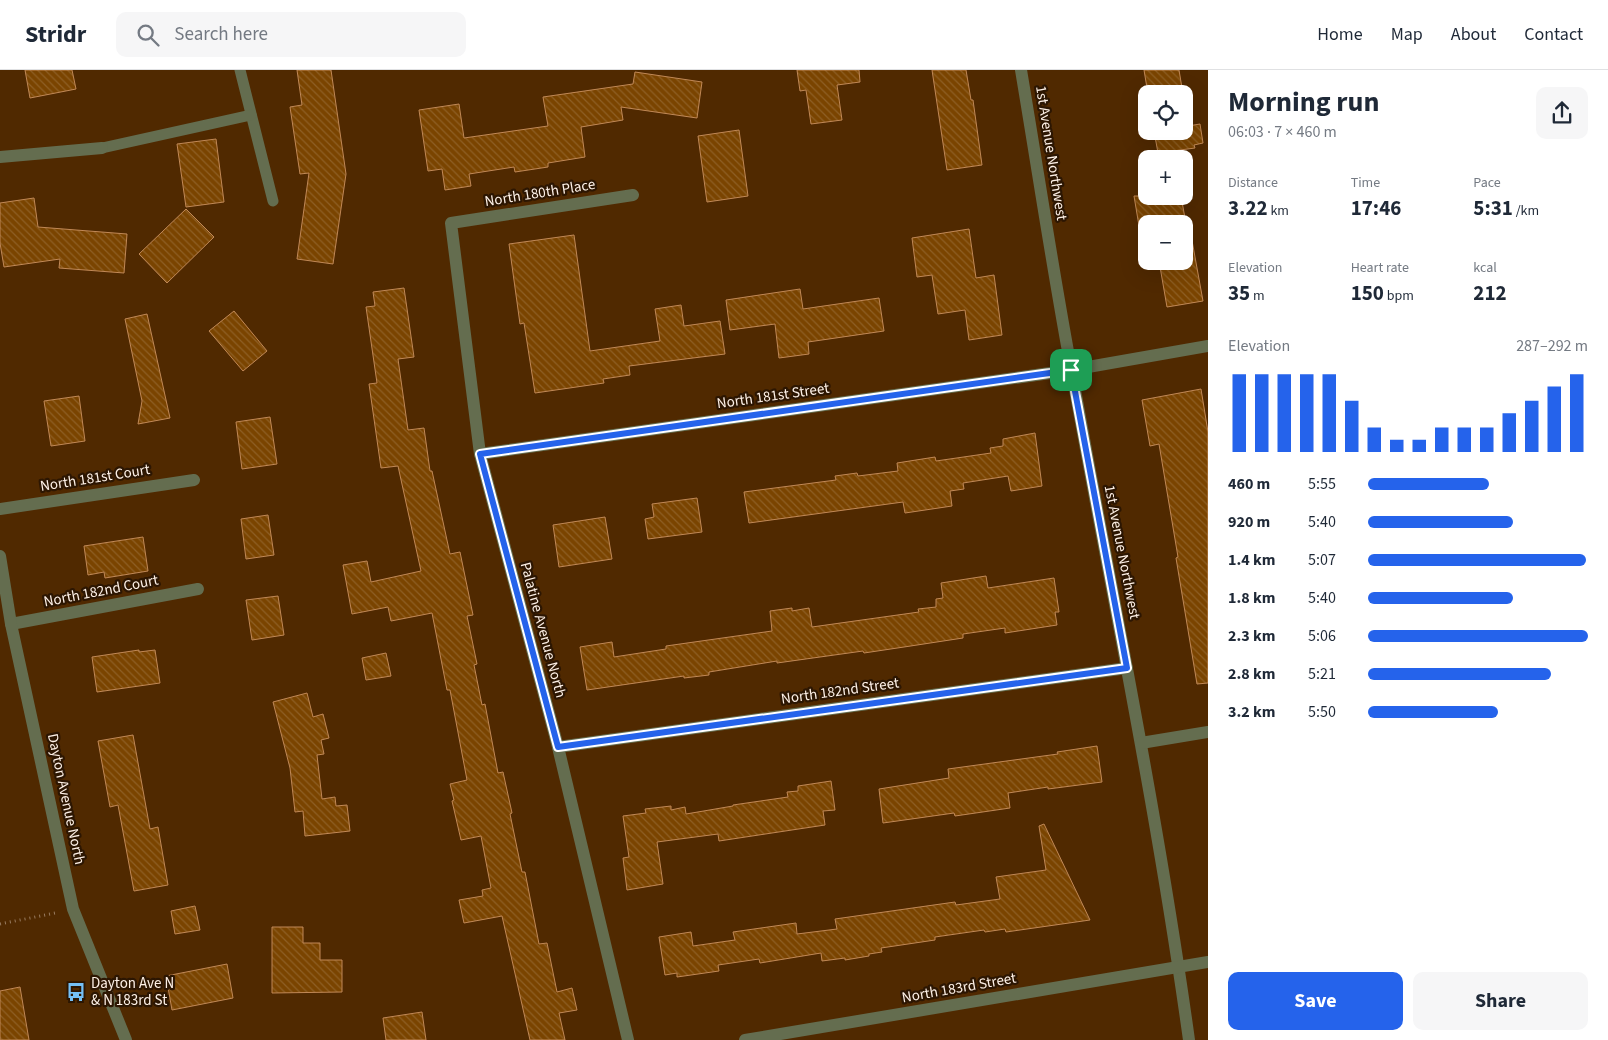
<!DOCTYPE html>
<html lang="en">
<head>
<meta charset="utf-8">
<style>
  :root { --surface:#fff; --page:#f6f6f7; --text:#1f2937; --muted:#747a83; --line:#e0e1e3; --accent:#2563eb }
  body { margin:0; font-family:"Source Sans 3",sans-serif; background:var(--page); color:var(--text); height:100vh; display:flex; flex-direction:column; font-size:19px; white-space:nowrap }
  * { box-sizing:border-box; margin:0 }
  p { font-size:16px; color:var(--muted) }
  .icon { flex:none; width:28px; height:28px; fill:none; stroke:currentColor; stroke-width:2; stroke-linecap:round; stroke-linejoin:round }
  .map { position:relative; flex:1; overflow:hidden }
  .drawer { display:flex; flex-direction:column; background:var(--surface); width:400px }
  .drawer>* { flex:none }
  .fabs { position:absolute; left:1138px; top:15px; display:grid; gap:10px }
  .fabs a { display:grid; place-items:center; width:55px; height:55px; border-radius:10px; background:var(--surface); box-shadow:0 5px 20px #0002; font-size:25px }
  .pin { position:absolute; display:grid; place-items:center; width:42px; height:42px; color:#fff; margin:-21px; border-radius:10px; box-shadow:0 2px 8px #0006 }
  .round { display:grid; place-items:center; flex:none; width:52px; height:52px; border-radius:10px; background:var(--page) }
  .summary { display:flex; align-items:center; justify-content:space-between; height:85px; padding:0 20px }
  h1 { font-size:28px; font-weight:700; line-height:38px }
  .metrics { display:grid; grid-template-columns:repeat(3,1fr); gap:8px; height:85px; padding:5px 20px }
  .metrics div { display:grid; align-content:center }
  .metrics b { font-size:21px; font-weight:700 }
  .metrics small { font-size:14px; font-weight:400 }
  .metrics p { font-size:14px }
  .chart { height:140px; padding:10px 20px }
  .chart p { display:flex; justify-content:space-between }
  .chart svg { width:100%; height:90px; margin-top:5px; stroke:var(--accent); stroke-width:6 }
  .button { display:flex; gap:10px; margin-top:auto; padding:10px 20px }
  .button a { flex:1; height:58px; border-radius:10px; background:var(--accent); color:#fff; font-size:20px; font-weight:700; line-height:58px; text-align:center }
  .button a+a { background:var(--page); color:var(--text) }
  ul { padding:0 20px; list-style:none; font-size:16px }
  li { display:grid; grid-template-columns:80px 60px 1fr; align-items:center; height:38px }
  li i { height:12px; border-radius:6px; background:var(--accent) }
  header { display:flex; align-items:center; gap:30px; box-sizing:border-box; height:70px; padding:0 25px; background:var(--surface); border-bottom:1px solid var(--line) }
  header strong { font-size:24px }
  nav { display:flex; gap:28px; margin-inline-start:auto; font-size:18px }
  .search { width:350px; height:45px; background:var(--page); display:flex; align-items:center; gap:12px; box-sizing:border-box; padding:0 18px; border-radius:10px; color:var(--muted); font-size:19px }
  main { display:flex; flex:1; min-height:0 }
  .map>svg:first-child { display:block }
  .building { fill:url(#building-back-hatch); stroke:#c18856 }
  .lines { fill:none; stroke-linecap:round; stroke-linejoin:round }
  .path { stroke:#977a5e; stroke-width:3; stroke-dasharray:1 4; stroke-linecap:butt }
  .service { stroke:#646d4f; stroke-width:11 }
  .minor { stroke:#646d4f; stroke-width:12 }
  .tertiary { stroke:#646d4f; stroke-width:12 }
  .route-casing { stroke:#fff; stroke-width:10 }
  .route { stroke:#2563eb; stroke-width:6 }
  .labels { text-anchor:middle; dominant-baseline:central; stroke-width:4.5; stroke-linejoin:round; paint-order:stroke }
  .street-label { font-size:15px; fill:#fdf0e6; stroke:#2c1602 }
  .poi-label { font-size:15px; fill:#fdf0e6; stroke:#2c1602; text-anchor:start }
</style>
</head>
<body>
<header>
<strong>Stridr</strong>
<div class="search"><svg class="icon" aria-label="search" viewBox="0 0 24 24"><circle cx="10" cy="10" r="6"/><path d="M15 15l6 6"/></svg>Search here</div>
<nav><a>Home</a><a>Map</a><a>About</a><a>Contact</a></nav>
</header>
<main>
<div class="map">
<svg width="1208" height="970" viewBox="0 0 1208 970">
  <defs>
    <pattern id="building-back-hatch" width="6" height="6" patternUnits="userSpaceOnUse" patternTransform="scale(1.25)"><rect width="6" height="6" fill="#7a4400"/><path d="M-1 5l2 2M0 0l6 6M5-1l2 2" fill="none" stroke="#8e5f25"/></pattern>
  </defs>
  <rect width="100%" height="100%" fill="#502900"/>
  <g class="building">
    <polygon points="25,0 72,0 76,19 30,28"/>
    <polygon points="297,0 331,0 346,104 333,194 297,189 309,103 300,104 290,37 302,35"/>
    <polygon points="797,0 859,0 860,12 837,15 842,50 811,54 806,20 800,21"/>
    <polygon points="932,0 966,0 971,30 973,30 982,95 947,100"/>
    <polygon points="1144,0 1179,0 1183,24 1148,24"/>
    <polygon points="635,2 702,12 697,48 621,37 623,50 581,57 585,87 548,93 548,97 515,102 514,97 469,104 471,116 445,120 442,99 428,101 419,40 459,34 464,68 548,56 543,27 633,14"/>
    <polygon points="1184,29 1188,56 1200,54 1203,73 1194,75 1195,78 1158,83 1154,61 1184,61"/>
    <polygon points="739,60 748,126 707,132 698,66"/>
    <polygon points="216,69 224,132 186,137 177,74"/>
    <polygon points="1134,126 1181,126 1188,165 1191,165 1203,231 1167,237 1159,191 1184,191 1184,154 1146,154 1146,161 1140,162"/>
    <polygon points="34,128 38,157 127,164 124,203 59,198 60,189 4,197 0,173 0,133"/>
    <polygon points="186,139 214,167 167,213 139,184"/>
    <polygon points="969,159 976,208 994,205 1002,265 969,270 965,240 938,244 932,205 917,207 912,168"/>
    <polygon points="574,165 590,281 660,271 655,239 681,235 684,256 720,251 725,284 629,296 630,305 603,309 604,313 535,323 524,253 520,254 509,174"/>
    <polygon points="404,218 414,287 398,289 408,360 424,358 430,401 432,401 450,484 460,482 473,545 467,546 477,594 474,595 482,635 485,634 498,703 503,702 512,743 510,744 522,802 525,802 539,874 547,873 557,922 572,918 577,940 559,943 565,970 530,970 502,846 464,853 459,830 483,826 482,820 491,818 481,766 461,770 452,731 454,730 450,714 467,710 450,620 447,620 432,543 391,551 388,537 352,544 343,495 367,491 371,512 421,501 398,396 381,398 369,314 377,313 366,237 375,236 373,222"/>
    <polygon points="800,219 803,239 879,228 884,261 808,272 809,284 779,288 775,254 730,260 726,230"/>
    <polygon points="234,241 267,281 243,301 209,261"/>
    <polygon points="147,244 170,348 138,354 142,331 125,249"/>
    <polygon points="1201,319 1208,362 1208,613 1197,614 1176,488 1178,487 1159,374 1150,376 1142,330"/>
    <polygon points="79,326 85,371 51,376 44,331"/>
    <polygon points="270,347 277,394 242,399 236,352"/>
    <polygon points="1035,363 1042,416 1011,421 1008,406 963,413 964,419 950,421 952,436 905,443 903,432 749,453 744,422 836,410 835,406 857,403 858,406 898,401 897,393 935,387 936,391 991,383 990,378 1003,376 1003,369"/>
    <polygon points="697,428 702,462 648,469 645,449 654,447 652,434"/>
    <polygon points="268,445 274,485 246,489 241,449"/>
    <polygon points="605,447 612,489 559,497 553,455"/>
    <polygon points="143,467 148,501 105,508 104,502 88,505 84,476"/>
    <polygon points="986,506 988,518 1054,508 1059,542 1055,542 1057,555 1005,563 1005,558 963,564 963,568 904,577 864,583 863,581 777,593 777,591 709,602 709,605 684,608 684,606 587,620 580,577 612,572 614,587 666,579 666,576 772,561 770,541 792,538 792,541 809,538 812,557 919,542 918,539 936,537 936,529 943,528 941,513"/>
    <polygon points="278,526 284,565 252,570 246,530"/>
    <polygon points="139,580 139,582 155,580 160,613 97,622 92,587"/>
    <polygon points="386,583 391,606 366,610 362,588"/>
    <polygon points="307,623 313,647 323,644 329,668 321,670 324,684 317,685 322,729 335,727 336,736 347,735 350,761 305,766 303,741 295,742 290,698 273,632"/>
    <polygon points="133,665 150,759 158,757 168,815 134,821 118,735 110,737 98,671"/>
    <polygon points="1097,676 1102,712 1048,719 1048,717 1008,723 1010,738 955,746 954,743 883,753 879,719 949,708 948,699 1058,684 1057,682"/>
    <polygon points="831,711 835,740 823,741 825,755 719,771 718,764 657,772 663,814 627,820 623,788 629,787 623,746 646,743 645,739 671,736 671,740 685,737 686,744 733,736 733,735 788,727 787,722 798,721 798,716"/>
    <polygon points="1044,754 1090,850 1006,862 1005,859 985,862 984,860 935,867 935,870 881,878 882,882 869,884 869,886 845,890 845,888 822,891 821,883 760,893 759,889 718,895 719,901 677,907 677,903 665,905 659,867 691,862 693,876 735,870 733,862 796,853 797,864 837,859 835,849 955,832 956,835 1000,829 996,807 1046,800 1039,756"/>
    <polygon points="195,836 200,860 175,864 171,841"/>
    <polygon points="272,857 303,857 303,873 320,873 320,890 342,890 342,922 272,923"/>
    <polygon points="227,894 233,928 172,940 166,906"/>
    <polygon points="20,917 29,970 0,970 0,921"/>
    <polygon points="422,942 426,970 386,970 383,948"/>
  </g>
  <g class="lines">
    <polyline class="path" points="0,854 55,843"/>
    <g class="service">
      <polyline points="240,0 273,131"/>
      <polyline points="102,78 251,45"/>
    </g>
    <g class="minor">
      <path d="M1021,0C1038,101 1053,202 1072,303C1112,525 1158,746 1189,970"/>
      <polyline points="0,87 102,78"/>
      <polyline points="480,384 1071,300 1208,276"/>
      <polyline points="0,439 194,410"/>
      <polyline points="11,554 198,519"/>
      <polyline points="1141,673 1208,662"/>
      <polyline points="558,677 1127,598"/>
      <polyline points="628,970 558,677 480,384 451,153 633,125"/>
      <polyline points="745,970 1208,892"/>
    </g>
    <polyline class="tertiary" points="0,486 11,554 73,839 126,970"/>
  </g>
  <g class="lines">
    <g class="route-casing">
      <polygon id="route" points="1071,300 1127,598 558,677 480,384"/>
    </g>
    <use href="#route" class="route"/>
  </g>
  <defs>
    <g id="bus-bare" transform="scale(1.5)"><path d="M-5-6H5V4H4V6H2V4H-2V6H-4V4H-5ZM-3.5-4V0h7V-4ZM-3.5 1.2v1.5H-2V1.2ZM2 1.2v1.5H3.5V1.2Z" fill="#75c0f6" stroke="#2c1602" stroke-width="2.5" paint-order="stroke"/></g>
  </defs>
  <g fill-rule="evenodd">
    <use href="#bus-bare" x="76" y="922"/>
  </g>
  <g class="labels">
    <g class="street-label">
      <text transform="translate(1051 83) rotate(81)">1st Avenue Northwest</text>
      <text transform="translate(540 123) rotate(-9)">North 180th Place</text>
      <text transform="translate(773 326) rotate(-8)">North 181st Street</text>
      <text transform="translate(95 408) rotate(-9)">North 181st Court</text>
      <text transform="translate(1122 482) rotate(79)">1st Avenue Northwest</text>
      <text transform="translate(101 521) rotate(-11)">North 182nd Court</text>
      <text transform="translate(543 560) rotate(75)">Palatine Avenue North</text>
      <text transform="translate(840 621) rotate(-8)">North 182nd Street</text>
      <text transform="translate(66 729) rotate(78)">Dayton Avenue North</text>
      <text transform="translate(959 918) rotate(-10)">North 183rd Street</text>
    </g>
    <g class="poi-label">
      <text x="91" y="913">Dayton Ave N<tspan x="91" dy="17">&amp; N 183rd St</tspan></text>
    </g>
  </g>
</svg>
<div class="fabs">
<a><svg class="icon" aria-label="locate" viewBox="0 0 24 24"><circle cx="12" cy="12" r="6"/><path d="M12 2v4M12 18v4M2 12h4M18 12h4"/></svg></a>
<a>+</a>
<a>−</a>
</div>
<div class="pin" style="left:1071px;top:300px;background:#1e9e55"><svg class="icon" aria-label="arrive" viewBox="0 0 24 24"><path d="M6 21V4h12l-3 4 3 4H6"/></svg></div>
</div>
<section class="drawer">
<div class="summary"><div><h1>Morning run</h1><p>06:03 · 7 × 460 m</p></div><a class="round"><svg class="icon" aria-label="share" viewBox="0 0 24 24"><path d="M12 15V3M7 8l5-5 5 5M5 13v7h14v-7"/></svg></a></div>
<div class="metrics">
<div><p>Distance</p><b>3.22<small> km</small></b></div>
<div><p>Time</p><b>17:46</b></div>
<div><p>Pace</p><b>5:31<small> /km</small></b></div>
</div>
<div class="metrics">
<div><p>Elevation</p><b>35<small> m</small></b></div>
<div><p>Heart rate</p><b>150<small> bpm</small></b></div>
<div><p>kcal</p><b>212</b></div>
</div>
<div class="chart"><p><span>Elevation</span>287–292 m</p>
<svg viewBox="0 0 160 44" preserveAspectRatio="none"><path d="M5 44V6M15 44V6M25 44V6M35 44V6M45 44V6M55 44V19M65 44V32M75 44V38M85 44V38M95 44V32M105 44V32M115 44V32M125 44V25M135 44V19M145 44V12M155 44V6"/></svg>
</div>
<ul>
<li><b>460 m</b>5:55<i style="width:55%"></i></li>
<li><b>920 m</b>5:40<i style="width:66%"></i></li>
<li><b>1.4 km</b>5:07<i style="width:99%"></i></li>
<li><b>1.8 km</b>5:40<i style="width:66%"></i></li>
<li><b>2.3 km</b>5:06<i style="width:100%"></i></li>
<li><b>2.8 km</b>5:21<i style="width:83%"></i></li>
<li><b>3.2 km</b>5:50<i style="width:59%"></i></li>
</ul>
<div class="button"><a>Save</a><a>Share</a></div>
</section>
</main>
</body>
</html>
